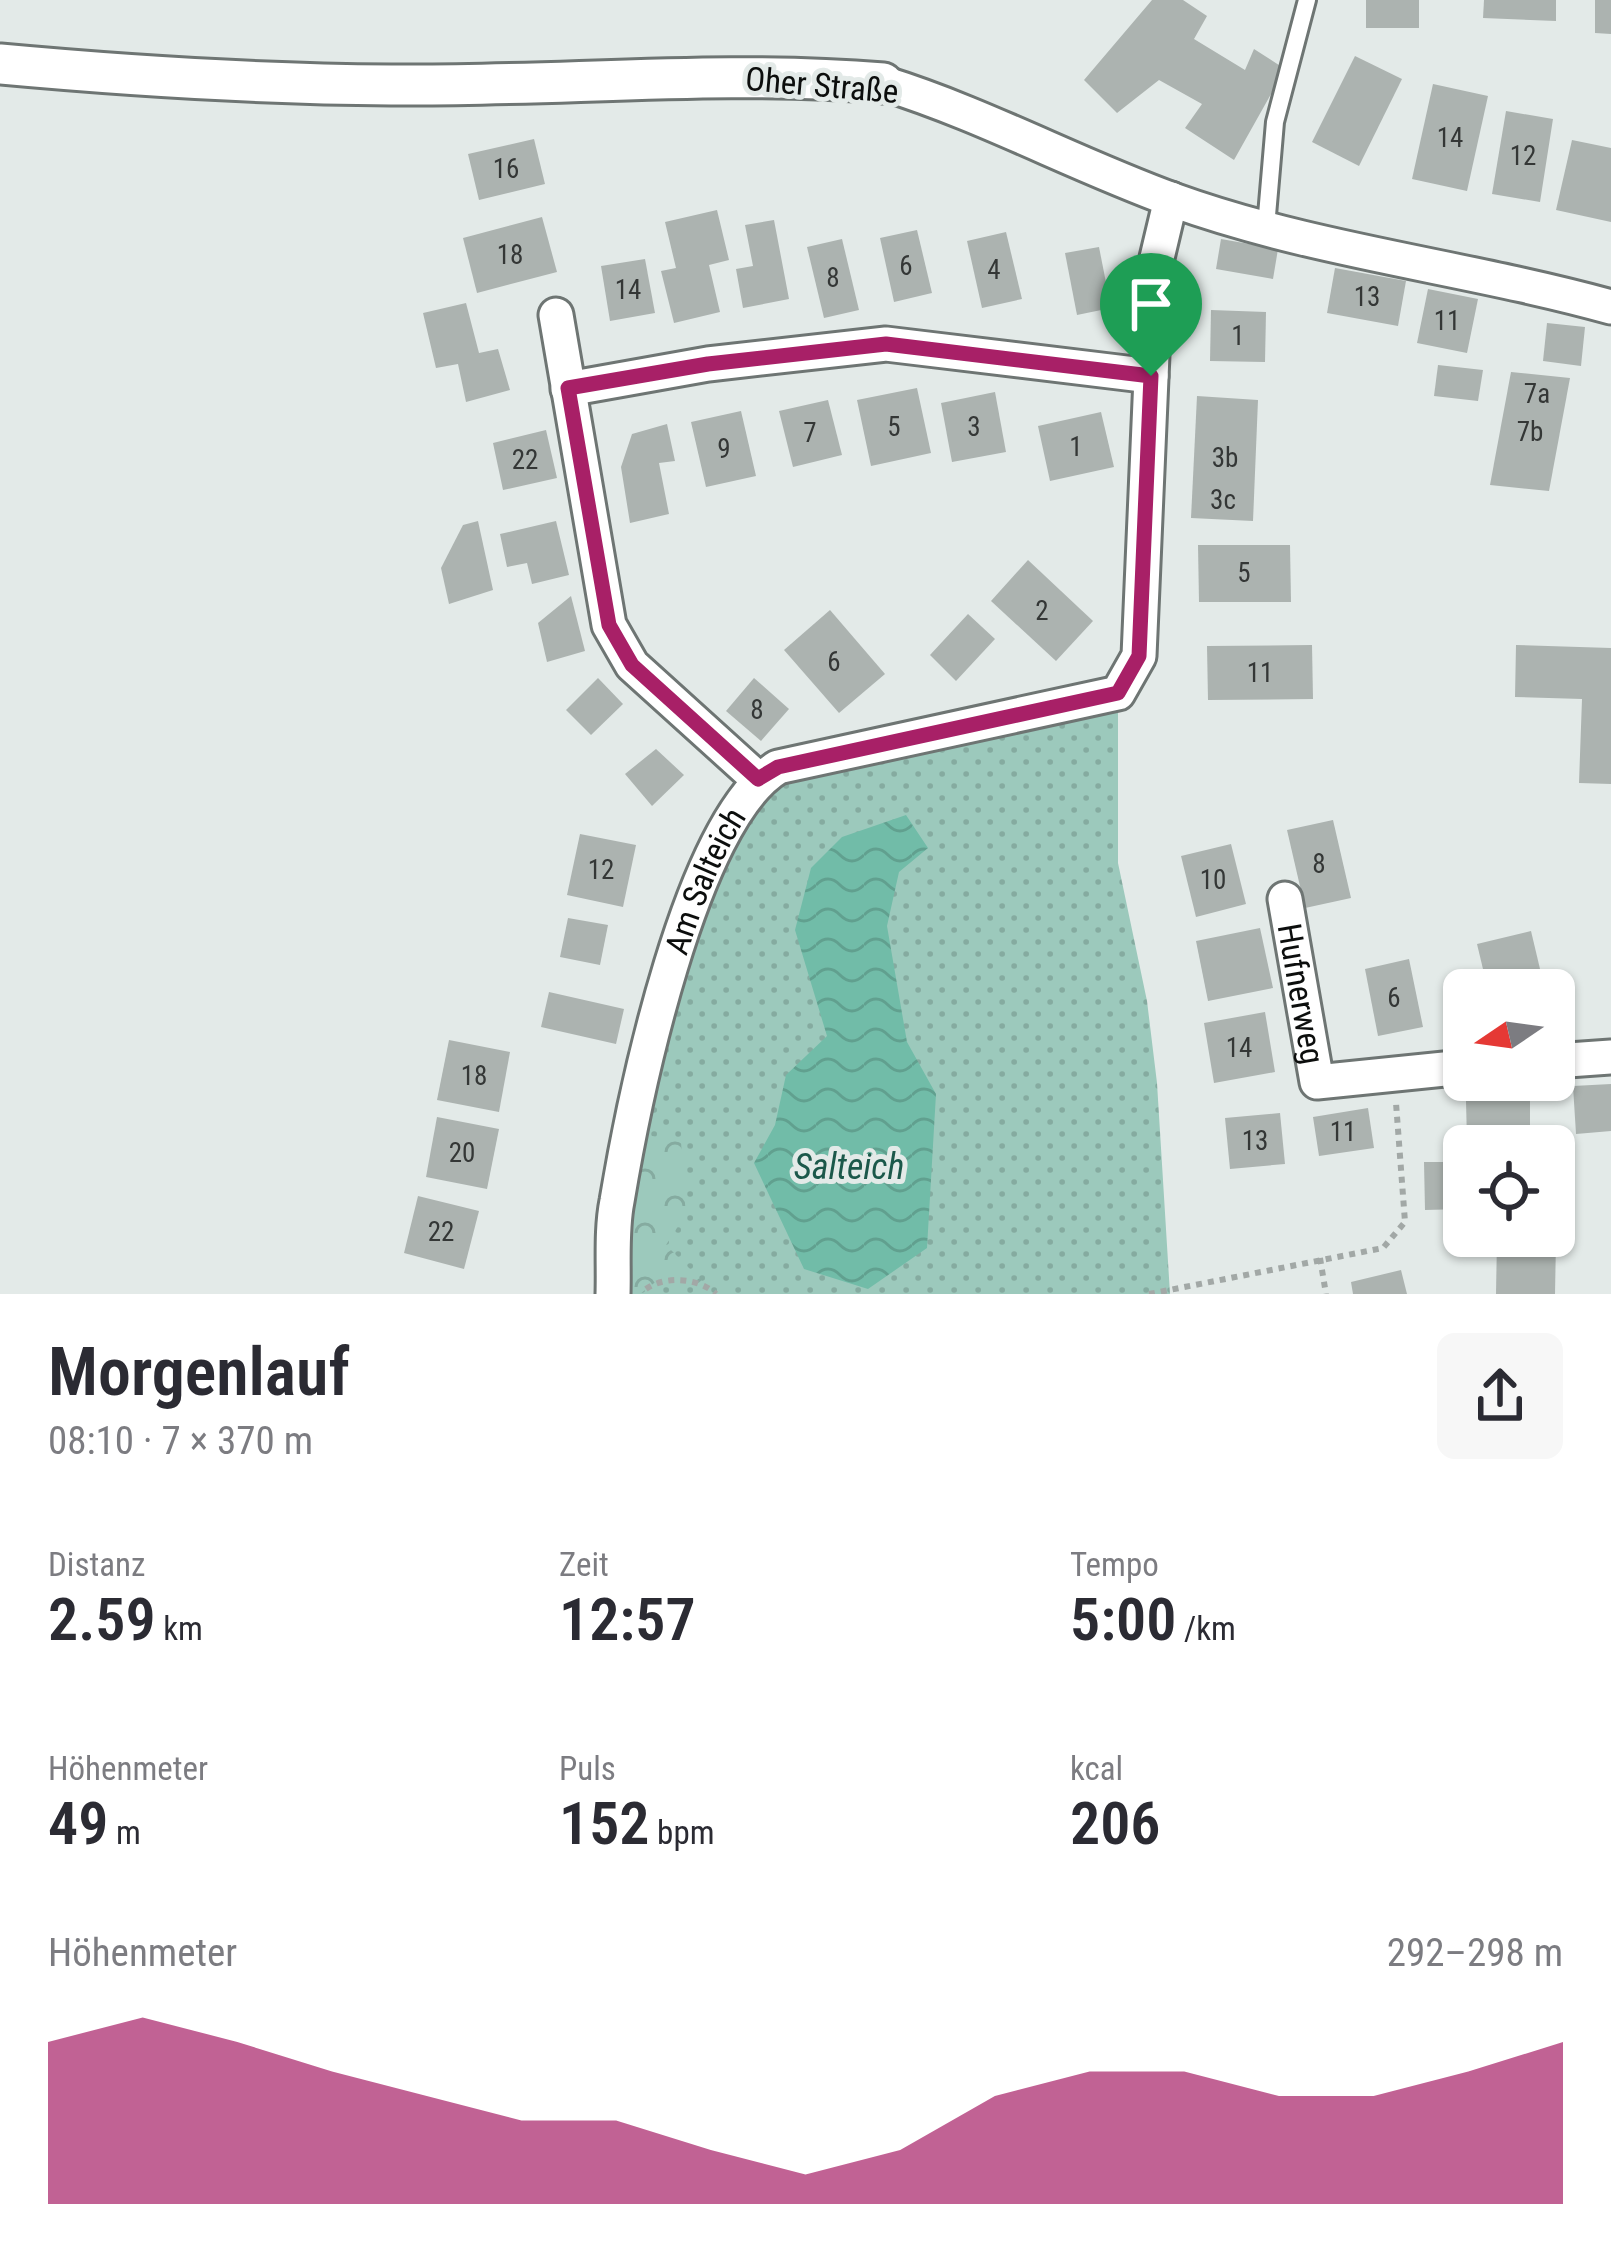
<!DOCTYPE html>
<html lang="de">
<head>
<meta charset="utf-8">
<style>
  :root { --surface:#fff; --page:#f7f7f7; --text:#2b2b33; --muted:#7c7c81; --accent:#a82067 }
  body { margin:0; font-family:"Roboto Condensed",sans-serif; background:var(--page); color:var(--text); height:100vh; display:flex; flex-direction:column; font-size:45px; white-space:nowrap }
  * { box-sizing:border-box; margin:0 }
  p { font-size:39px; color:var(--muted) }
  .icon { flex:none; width:66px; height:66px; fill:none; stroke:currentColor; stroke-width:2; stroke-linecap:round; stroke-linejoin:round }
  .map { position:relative; height:1294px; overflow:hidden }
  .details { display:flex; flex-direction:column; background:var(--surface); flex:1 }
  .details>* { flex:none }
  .needle { width:78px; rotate:257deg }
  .controls { position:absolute; left:1443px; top:969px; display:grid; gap:24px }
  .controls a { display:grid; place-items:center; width:132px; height:132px; border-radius:18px; background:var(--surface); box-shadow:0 3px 9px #0004; font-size:60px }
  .pin { position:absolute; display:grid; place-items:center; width:102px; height:102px; color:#fff; margin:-123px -51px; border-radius:50% 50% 50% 0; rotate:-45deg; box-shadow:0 0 12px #0007 }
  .pin .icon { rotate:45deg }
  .round { display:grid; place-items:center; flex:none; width:126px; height:126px; border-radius:18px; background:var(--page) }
  .summary { display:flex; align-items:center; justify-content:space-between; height:204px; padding:0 48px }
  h1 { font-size:66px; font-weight:600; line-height:90px }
  .stats { display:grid; grid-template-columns:repeat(3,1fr); gap:18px; height:204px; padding:12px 48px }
  .stats div { display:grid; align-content:center }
  .stats b { font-size:60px; font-weight:600 }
  .stats small { font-size:33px; font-weight:400 }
  .stats p { font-size:33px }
  .chart { height:336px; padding:24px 48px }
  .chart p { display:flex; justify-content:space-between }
  .chart svg { width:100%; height:216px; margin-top:12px; fill:var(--accent); opacity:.7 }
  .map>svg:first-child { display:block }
  .grass { fill:url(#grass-dots) }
  .park { fill:url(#park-crowns) }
  .water { fill:url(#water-waves) }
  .building { fill:#acb3b0 }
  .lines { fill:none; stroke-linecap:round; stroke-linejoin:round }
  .service-casing { stroke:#6e7573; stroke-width:22 }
  .minor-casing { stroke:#6e7573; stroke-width:39 }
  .tertiary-casing { stroke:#6e7573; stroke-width:45 }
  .path { stroke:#a2a8a6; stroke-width:6; stroke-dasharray:6 6; stroke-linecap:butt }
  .service { stroke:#fff; stroke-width:16 }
  .minor { stroke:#fff; stroke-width:33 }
  .tertiary { stroke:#fff; stroke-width:39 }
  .route-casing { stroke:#fff; stroke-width:24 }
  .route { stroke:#a82067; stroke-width:15 }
  .labels { text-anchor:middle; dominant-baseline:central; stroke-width:10; stroke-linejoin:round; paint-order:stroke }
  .number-label { font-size:27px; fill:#343736 }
  .street-label { font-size:33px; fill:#0c0e0d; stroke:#e3eae8 }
  .water-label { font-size:36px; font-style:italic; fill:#1b584a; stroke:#e3eae8 }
</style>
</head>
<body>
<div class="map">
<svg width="1611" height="1294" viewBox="0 0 1611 1294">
  <defs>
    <pattern id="grass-dots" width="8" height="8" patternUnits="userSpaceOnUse" patternTransform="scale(3)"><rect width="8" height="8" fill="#9cc9bc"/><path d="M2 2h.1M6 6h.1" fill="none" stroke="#85aba0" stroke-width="1.8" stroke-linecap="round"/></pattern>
    <pattern id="park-crowns" width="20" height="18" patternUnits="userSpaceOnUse" patternTransform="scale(3)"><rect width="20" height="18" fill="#9cc9bc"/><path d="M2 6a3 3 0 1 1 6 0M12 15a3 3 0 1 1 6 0" fill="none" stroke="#85aba0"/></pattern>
    <pattern id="water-waves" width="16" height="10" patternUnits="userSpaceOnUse" patternTransform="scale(3)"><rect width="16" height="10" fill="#71bca8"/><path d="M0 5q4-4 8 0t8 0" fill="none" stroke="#61a08f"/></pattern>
  </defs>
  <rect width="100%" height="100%" fill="#e3eae8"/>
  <polygon class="grass" points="1118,693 1118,863 1147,1001 1157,1083 1170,1294 622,1294 616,1205 672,960 778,767"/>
  <polygon class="park" points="633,1132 681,1142 686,1214 666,1245 704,1283 658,1280 640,1294 613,1294"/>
  <polygon class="water" points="906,815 928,848 899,872 887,926 907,1042 936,1094 927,1248 868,1289 804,1269 754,1163 775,1125 786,1075 827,1036 795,930 811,868 842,837"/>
  <g class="building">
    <polygon points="1152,0 1183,0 1207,16 1194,39 1245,70 1254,49 1285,69 1234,160 1185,128 1202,104 1159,80 1117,113 1084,80"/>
    <rect x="1366" y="0" width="53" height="28"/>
    <polygon points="1484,0 1556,0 1556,21 1483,18"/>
    <polygon points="1595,0 1611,0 1611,34 1595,33"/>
    <polygon points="1355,56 1402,79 1359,166 1312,142"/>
    <polygon points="1433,84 1488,96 1467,191 1412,179"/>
    <polygon points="1506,111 1553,119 1540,202 1492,194"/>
    <polygon points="534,139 545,184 479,200 468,154"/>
    <polygon points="1572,140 1611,148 1611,222 1556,210"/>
    <polygon points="717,210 729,260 709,265 720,312 674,323 661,271 676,268 665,222"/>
    <polygon points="542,217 557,272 477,293 463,238"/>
    <polygon points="774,220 789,299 743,308 736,269 753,266 745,225"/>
    <polygon points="917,230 932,293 894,302 880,238"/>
    <polygon points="1006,232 1022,299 982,308 967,241"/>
    <polygon points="842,239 859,310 824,318 807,247"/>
    <polygon points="1221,239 1278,249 1273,279 1216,269"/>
    <polygon points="1099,247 1111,308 1077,315 1065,253"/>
    <polygon points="645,259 655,313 610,321 601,266"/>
    <polygon points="1335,268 1406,281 1398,326 1327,313"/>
    <polygon points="1428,289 1478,299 1467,353 1417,343"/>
    <polygon points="466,303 479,353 498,349 510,390 466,402 458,364 436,368 423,313"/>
    <polygon points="1211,310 1266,312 1265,362 1210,361"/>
    <polygon points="1547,323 1585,327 1581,366 1543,361"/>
    <polygon points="1438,365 1483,370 1478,401 1434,396"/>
    <polygon points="1511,372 1570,378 1549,491 1490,485"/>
    <polygon points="917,388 931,453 871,466 857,400"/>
    <polygon points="995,392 1006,452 952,462 941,403"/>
    <polygon points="1197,396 1258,400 1253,521 1191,518"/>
    <polygon points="828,400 842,455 793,467 779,411"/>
    <polygon points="741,411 756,476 706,487 691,422"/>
    <polygon points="1101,412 1114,467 1050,481 1038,426"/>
    <polygon points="667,424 675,461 659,463 669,514 630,523 621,467 632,434"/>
    <polygon points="546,430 557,478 503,490 493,443"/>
    <polygon points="478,521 493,590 449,604 441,568 463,525"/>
    <polygon points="556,521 569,575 532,584 527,563 507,567 500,534"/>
    <polygon points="1198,545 1290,545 1291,602 1199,602"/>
    <polygon points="1028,560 1093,621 1056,661 991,601"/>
    <polygon points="571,596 585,651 547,662 538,623"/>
    <polygon points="830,610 885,674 839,713 784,650"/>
    <polygon points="968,614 995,639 956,681 930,655"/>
    <polygon points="1312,645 1313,699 1208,700 1207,646"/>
    <polygon points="1516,645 1611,648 1611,784 1579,783 1582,699 1515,697"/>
    <polygon points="598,678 623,704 591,735 566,710"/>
    <polygon points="754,678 789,709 761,741 726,711"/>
    <polygon points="656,749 684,775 652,806 625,774"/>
    <polygon points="1333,820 1351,898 1305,908 1287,830"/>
    <polygon points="580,834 636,845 623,907 567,895"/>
    <polygon points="1231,844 1246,904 1196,917 1181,856"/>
    <polygon points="568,918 608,925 600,965 560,957"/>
    <polygon points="1260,928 1273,988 1208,1001 1196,941"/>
    <polygon points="1531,931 1545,990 1488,990 1477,944"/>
    <polygon points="1409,959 1423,1027 1378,1036 1365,969"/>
    <polygon points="549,992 624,1009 616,1044 541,1027"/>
    <polygon points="1265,1012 1275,1072 1214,1083 1204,1023"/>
    <polygon points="449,1040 510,1052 499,1112 437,1100"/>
    <polygon points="1611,1084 1611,1131 1576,1134 1573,1086"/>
    <polygon points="1530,1099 1530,1140 1467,1141 1466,1101"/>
    <polygon points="1368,1108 1374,1148 1319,1156 1313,1117"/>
    <polygon points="1280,1113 1285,1164 1230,1169 1225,1118"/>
    <polygon points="437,1117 499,1129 487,1189 426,1177"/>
    <polygon points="1424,1162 1464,1162 1464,1209 1425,1210"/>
    <polygon points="418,1196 479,1211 464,1269 404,1253"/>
    <polygon points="1497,1239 1556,1241 1555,1294 1496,1294"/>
    <polygon points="1401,1270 1407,1294 1353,1294 1351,1282"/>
  </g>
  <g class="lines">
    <g class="service-casing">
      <polyline id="service" points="1266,227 1275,122 1307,0"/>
    </g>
    <g class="minor-casing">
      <g id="minor">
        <path d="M883,83C983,114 1074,164 1173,200C1314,251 1467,267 1611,307"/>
        <polyline points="556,315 609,625 632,665 758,779"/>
        <polyline points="568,389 708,364 886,344 1151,376"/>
        <path id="s1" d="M1285,899L1317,1082L1464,1067"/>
        <polyline points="1554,1061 1611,1057"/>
        <path id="s2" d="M613,1294C614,1264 611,1231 617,1201C634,1099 690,820 778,767L1118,693L1139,656L1156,262L1171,199"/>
      </g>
    </g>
    <g class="tertiary-casing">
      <path id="tertiary" d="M0,64C130,76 260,84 391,85C555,87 718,69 883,83"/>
    </g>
    <g class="path">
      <polyline points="1320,1258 1326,1294"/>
      <path d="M646,1289C666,1275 699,1278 716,1294"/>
      <polyline points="1149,1294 1383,1248 1405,1222 1396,1103"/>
    </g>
    <use href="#service" class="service"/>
    <use href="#minor" class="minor"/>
    <use href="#tertiary" class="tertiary"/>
  </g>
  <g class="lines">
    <g class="route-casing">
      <polygon id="route" points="886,344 1151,376 1139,656 1118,693 778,767 758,779 632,665 609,625 568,388 708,364"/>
    </g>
    <use href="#route" class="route"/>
  </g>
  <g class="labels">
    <g class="number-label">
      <text x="1450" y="138">14</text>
      <text x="1523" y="156">12</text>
      <text x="506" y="169">16</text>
      <text x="510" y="255">18</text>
      <text x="906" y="266">6</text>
      <text x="994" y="270">4</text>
      <text x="833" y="278">8</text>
      <text x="628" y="290">14</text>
      <text x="1367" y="297">13</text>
      <text x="1447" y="321">11</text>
      <text x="1238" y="336">1</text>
      <text x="1537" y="394">7a</text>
      <text x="894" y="427">5</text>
      <text x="974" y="427">3</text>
      <text x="1530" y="432">7b</text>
      <text x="810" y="433">7</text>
      <text x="1076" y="447">1</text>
      <text x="724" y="449">9</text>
      <text x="1225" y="458">3b</text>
      <text x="525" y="460">22</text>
      <text x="1223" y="500">3c</text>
      <text x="1244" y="573">5</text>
      <text x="1042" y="611">2</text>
      <text x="834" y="662">6</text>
      <text x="1260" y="673">11</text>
      <text x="757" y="710">8</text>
      <text x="1319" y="864">8</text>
      <text x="601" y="870">12</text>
      <text x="1213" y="880">10</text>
      <text x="1394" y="998">6</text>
      <text x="1239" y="1048">14</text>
      <text x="474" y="1076">18</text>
      <text x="1343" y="1132">11</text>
      <text x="1255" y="1141">13</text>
      <text x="462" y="1153">20</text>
      <text x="441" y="1232">22</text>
    </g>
    <g class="street-label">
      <text transform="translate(822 85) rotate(5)">Oher Straße</text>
      <text stroke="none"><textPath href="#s2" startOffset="426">Am Salteich</textPath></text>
      <text stroke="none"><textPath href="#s1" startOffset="96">Hufnerweg</textPath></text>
    </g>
    <g class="water-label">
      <text x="849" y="1167">Salteich</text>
    </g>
  </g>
</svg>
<div class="controls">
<a><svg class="needle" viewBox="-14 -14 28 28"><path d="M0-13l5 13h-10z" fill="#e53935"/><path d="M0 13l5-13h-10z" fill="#7c7c81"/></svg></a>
<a><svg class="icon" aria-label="locate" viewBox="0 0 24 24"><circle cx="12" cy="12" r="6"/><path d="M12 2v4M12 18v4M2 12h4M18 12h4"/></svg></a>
</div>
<div class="pin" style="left:1151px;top:376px;background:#1e9e55"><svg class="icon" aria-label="arrive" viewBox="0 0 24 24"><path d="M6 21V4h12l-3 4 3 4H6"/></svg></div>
</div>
<section class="details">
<div class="summary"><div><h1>Morgenlauf</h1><p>08:10 · 7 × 370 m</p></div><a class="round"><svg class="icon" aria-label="share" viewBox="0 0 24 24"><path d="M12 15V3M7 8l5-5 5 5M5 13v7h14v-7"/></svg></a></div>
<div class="stats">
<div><p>Distanz</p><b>2.59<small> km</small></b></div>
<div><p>Zeit</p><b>12:57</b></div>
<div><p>Tempo</p><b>5:00<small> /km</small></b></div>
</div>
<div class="stats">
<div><p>Höhenmeter</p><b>49<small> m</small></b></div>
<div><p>Puls</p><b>152<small> bpm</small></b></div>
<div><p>kcal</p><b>206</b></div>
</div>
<div class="chart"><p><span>Höhenmeter</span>292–298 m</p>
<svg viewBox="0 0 160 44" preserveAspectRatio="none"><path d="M0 44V11L10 6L20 11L30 17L40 22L50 27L60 27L70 33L80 38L90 33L100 22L110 17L120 17L130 22L140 22L150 17L160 11V44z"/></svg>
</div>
</section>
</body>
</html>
